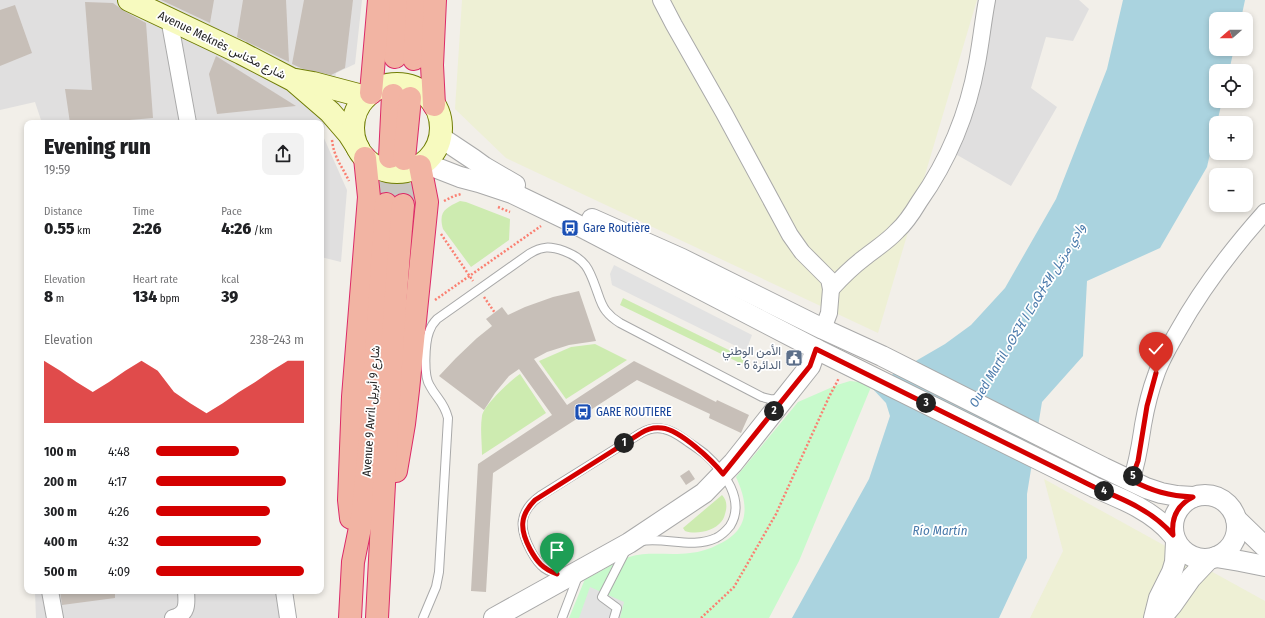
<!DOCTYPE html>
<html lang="en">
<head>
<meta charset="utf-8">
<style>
  :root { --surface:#fff; --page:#f2f2f2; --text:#202124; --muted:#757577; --accent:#d40000 }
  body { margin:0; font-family:"Fira Sans Condensed",Vazirmatn,"Noto Sans Tifinagh",sans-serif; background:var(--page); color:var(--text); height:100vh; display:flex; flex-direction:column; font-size:15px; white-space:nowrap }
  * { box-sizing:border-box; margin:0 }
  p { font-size:13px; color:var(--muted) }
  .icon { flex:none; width:22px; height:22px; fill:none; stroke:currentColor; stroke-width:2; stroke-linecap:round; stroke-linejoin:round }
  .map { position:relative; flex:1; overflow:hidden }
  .panel { position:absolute; left:24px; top:120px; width:300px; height:474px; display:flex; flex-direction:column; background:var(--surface); border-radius:8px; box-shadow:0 2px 6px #0003 }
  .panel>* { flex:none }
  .needle { width:26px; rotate:250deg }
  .tools { position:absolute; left:1209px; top:12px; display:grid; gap:8px }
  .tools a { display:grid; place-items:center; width:44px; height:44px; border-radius:8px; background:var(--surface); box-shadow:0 2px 6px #0003; font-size:20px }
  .pin { position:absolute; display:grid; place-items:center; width:34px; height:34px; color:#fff; margin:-41px -17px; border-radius:50% 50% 50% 0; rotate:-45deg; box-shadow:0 0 4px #0007 }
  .pin .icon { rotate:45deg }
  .km { position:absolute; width:20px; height:20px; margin:-10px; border-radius:50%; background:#222; color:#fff; font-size:11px; line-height:20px; text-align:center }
  .round { display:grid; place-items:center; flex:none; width:42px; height:42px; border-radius:8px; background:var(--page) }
  .summary { display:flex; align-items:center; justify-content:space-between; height:68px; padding:0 20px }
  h1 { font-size:22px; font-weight:800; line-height:30px }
  .stats { display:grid; grid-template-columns:repeat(3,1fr); gap:6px; height:68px; padding:4px 20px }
  .stats div { display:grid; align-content:center }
  .stats b { font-size:17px; font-weight:800 }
  .stats small { font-size:11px; font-weight:400 }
  .stats p { font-size:11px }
  .chart { height:112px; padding:8px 20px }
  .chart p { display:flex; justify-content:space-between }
  .chart svg { width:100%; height:72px; margin-top:4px; fill:var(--accent); opacity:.7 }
  ul { padding:0 20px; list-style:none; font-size:13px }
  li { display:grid; grid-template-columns:64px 48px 1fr; align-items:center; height:30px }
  li i { height:10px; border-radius:5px; background:var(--accent) }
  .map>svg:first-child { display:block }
  .residential { fill:#e0dfdf }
  .farmland { fill:#eef0d5 }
  .grass { fill:#cdebb0 }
  .park { fill:#c8facc }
  .parking { fill:#e2e2e2 }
  .water { fill:#aad3df }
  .building { fill:#c7bfb8 }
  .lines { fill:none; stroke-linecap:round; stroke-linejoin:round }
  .trunk-tunnel { stroke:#c8c6c1; stroke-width:22; stroke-dasharray:22 11; stroke-linecap:butt }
  .service-casing { stroke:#a9a9a9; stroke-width:10 }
  .minor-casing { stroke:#a9a9a9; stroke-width:18 }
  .tertiary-casing { stroke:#a9a9a9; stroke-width:22 }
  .secondary-casing { stroke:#707d05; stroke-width:24 }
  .trunk-casing { stroke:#dc2a67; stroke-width:24 }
  .path { stroke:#fa8072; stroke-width:2.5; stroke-dasharray:2 2; stroke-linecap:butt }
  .service { stroke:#fff; stroke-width:8 }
  .minor { stroke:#fff; stroke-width:16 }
  .tertiary { stroke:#fff; stroke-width:20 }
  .secondary { stroke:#f7fabf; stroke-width:22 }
  .trunk { stroke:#f2b4a3; stroke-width:22 }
  .route-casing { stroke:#fff; stroke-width:8 }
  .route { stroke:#d40000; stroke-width:5 }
  .labels { text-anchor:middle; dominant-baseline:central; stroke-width:3.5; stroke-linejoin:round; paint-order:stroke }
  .street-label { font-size:12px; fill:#222; stroke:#fff }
  .transit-label { font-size:12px; fill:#164399; stroke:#fff; text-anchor:start }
  .service-label { font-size:12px; fill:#4e5e75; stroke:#fff; text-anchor:end }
  .water-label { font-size:13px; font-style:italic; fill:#4a7aab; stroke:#fff }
</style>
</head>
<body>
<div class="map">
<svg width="1265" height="618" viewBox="0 0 1265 618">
  <rect width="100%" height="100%" fill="#f2efe9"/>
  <g class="residential">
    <polygon points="0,0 362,0 355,64 336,73 323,136 347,190 341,262 321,257 321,123 42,123 35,102 0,110"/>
    <polygon points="990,0 1079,0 1089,9 1073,41 1046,37 1031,88 1057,107 1011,186 952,152"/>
    <polygon points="35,591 280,591 281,618 36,618"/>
  </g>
  <g class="farmland">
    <polygon points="462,0 977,0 878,333 506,158 455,109"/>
    <polygon points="1044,479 1265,601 1265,618 1030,618 1063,551"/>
  </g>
  <g class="grass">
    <path d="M460,201L466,202L510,219L509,240L471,267L443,229C438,211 446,208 460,201Z"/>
    <polygon points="623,298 745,358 742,364 620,305"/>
    <polygon points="595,344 627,360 566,399 539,361 571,347"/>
    <path d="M520,374L546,413L482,455C482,442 480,429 482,416C484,405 510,381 520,374Z"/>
    <path d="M722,495C726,499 727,504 726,510C725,514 724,519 721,522C714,531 696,535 685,531L683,528Z"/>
  </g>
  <path class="park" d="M850,381L860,382L871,387L799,561L769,618H569L585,579C595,574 605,569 615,563C619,561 624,558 629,557C649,551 670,556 690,553C700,552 710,549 719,544C750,530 749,505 736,477L798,402L837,385Z"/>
  <g class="parking">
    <polygon points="614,265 752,335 746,351 612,285 610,274"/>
    <polygon points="590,587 624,602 620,618 579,618"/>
  </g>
  <polygon class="water" points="1123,0 1245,0 1241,19 1216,19 1216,49 1234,49 1229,71 1216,71 1216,101 1222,101 1207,167 1160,248 1087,281 1083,356 1042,402 1027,494 1027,558 999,618 792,618 869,479 890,416 886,403 871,387 945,344 971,325 1005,288 1056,199 1107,69"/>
  <g class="building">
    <polygon points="161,0 214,0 210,23"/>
    <polygon points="243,0 286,0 289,62 237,37"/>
    <polygon points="304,0 353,0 345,68 331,75 303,69 292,64"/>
    <polygon points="85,2 113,3 124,11 146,23 153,118 94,123 70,123 65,89 92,90"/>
    <polygon points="15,5 32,53 0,66 0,10"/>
    <polygon points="216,56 296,106 217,114 209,74"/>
    <polygon points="579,291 596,341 569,345 547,352 534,359 567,405 634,361 716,402 717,400 749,415 741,433 709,418 710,414 637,380 493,473 486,592 471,591 478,464 552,415 519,369 509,376 495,393 484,410 439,376 456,358 477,338 492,326 486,319 502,307 508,315 525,307 553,297"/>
    <polygon points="689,470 695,479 686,485 680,476"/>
    <polygon points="60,591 115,591 115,598 62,605"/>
  </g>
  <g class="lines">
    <g class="trunk-tunnel">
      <polyline points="393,95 395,57"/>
      <polyline points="410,98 414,59"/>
      <polyline points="386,204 390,157"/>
      <polyline points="403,205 404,159"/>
    </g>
    <g class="service-casing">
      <g id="service">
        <path d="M565,574C547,574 539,566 531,551C519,529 518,512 540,496L641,433C648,429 656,427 664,429C674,431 681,437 688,442C694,446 700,450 705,454C724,471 746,501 730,526C726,531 722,535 716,538C692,549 667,537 641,541"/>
        <path d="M423,618L436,587L439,572L448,418C444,402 437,399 430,386C423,376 425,343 429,332C431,326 433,323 437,319L529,254C542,246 550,246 564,251C588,260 590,272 598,294C600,300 602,306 606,311C610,316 615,320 620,323L762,397C769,399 775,401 781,397"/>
        <polyline points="562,618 578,576"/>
        <polyline points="614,618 617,608 602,597 626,550"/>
      </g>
    </g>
    <g class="minor-casing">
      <g id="minor">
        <polyline points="661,0 674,25 724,113 790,235 802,252 829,279 831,289 829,313 823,329"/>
        <polyline points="169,18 188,123"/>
        <path d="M831,289C841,278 852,267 864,258C875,249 887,242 897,231C906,223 913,212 919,202C948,161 968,113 977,63C981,42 983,21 987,0"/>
        <path d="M1131,481C1138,461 1140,445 1143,425C1146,408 1150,391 1156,375C1161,360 1170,345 1178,331C1202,288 1232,249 1265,212"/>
        <polyline points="50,591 55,618"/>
        <polyline points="284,591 288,618"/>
        <path d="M173,618C188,614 187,604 186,591"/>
      </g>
    </g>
    <g class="tertiary-casing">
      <g id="tertiary">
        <polyline points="440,137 473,159 484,167 515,185"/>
        <path d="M424,163L460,177L479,182L512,193L566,219L816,349L1094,487C1123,499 1153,511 1173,535"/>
        <polyline points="592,219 682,259 823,329 882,356 1104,468 1146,488 1161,493 1177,496 1193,497"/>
        <circle cx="1205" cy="527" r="32"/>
        <polyline points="1236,519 1265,547"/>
        <polyline points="1216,557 1240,561 1265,566"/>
        <polyline points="494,618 629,543 704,493 733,463 810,366 816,349"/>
        <polyline points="1154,618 1159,598 1172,572 1175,562 1176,542"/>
        <polyline points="1161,618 1172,605 1191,578 1209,559"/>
      </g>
    </g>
    <g class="secondary-casing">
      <g id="secondary">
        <polyline points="129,0 241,53 293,80 330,112 349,134 358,148"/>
        <polyline points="296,80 313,83 366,97"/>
        <circle cx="397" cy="128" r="44"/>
      </g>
    </g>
    <g class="trunk-casing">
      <g id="trunk">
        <polyline points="395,57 400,0"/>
        <polyline points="414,59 418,0"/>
        <polyline points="371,93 379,0"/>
        <polyline points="434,105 432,65 435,0"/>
        <polyline points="390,157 393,95"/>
        <polyline points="404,159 410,98"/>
        <polyline points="396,471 404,424 408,390 427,202 420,166"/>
        <polyline points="351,518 349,500 353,397 369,197 365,158"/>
        <polyline points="350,618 353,562 362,518 371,428 386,204"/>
        <path d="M377,618C384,480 391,343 403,205"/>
      </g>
    </g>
    <g class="path">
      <path d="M332,140C334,158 342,166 349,181"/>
      <polyline points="444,201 454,196 461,194"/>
      <polyline points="498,207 510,212"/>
      <polyline points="441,234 473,281"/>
      <polyline points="484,297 495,313"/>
      <polyline points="435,300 541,226"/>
      <polyline points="701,618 734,587 776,514 829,397 839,378"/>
    </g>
    <use href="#service" class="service"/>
    <use href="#minor" class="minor"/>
    <use href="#tertiary" class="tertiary"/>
    <use href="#secondary" class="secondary"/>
    <use href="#trunk" class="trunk"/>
  </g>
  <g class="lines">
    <g class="route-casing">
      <path id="route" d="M557,574C543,569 537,562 530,549C520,530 519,516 535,500L641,433C647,429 654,427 662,428C680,430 712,460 723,474L810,366L816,349L1094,487C1123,499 1153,511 1173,535C1171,518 1177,505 1193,497C1169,496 1152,491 1131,480L1138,461L1147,406L1156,373"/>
    </g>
    <use href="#route" class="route"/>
  </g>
  <defs>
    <g id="bus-square" transform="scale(0.9)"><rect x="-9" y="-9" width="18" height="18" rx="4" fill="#1a4fb4" stroke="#fff"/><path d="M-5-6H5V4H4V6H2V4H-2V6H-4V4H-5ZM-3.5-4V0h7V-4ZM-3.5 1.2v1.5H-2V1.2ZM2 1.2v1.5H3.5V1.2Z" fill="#fff"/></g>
    <g id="civic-square" transform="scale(0.9)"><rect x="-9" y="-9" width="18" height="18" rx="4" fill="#5c6f8a" stroke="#fff"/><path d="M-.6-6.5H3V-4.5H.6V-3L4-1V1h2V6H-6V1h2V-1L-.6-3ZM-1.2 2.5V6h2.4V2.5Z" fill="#fff"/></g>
  </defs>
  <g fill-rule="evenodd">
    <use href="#bus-square" x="570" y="228"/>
    <use href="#civic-square" x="794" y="358"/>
    <use href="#bus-square" x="583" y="412"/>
  </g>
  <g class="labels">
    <g class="street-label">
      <text transform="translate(222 45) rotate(26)">Avenue Meknès شارع مكناس</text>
      <text transform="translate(371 411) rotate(-86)">Avenue 9 Avril شارع 9 أبريل</text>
    </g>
    <g class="transit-label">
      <text x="583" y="228">Gare Routière</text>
      <text x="596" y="412">GARE ROUTIERE</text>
    </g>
    <g class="service-label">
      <text x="781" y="351">الأمن الوطني<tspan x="781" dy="14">- الدائرة 6</tspan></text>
    </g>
    <g class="water-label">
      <text transform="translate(1027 315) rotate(-59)">Oued Martil ⴰⵙⵉⴼ ⵏ ⵎⴰⵕⵜⵉⵍ وادي مرتيل</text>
      <text x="940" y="530">Río Martín</text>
    </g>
  </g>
</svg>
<div class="tools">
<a><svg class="needle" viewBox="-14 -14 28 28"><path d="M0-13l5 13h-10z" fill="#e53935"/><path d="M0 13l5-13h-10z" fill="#757577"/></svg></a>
<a><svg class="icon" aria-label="locate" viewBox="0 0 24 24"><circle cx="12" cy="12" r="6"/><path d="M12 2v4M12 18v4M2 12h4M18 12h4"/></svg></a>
<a>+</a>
<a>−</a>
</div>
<div class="pin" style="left:557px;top:574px;background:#1e9e55"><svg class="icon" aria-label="arrive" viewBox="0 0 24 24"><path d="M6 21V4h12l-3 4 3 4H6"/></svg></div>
<div class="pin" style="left:1156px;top:373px;background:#d93025"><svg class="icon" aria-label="check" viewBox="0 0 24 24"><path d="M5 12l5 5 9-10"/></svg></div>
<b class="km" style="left:624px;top:443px">1</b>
<b class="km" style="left:774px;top:411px">2</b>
<b class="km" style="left:926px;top:403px">3</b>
<b class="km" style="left:1104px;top:491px">4</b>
<b class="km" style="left:1133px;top:476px">5</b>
<section class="panel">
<div class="summary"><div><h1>Evening run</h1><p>19:59</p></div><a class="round"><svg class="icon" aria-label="share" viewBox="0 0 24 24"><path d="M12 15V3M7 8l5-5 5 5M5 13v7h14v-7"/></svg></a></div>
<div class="stats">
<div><p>Distance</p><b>0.55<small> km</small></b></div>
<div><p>Time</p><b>2:26</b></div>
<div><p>Pace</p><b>4:26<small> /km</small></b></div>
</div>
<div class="stats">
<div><p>Elevation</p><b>8<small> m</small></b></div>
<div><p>Heart rate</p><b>134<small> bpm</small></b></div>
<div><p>kcal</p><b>39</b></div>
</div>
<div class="chart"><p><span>Elevation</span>238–243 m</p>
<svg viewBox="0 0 160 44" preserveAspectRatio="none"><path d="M0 44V6L10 12L20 19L30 25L40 19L50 12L60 6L70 12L80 25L90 32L100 38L110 32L120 25L130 19L140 12L150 6L160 6V44z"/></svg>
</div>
<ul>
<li><b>100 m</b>4:48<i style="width:56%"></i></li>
<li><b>200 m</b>4:17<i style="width:88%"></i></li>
<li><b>300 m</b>4:26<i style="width:77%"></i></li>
<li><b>400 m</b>4:32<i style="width:71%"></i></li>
<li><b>500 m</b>4:09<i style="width:100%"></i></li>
</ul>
</section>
</div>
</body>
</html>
